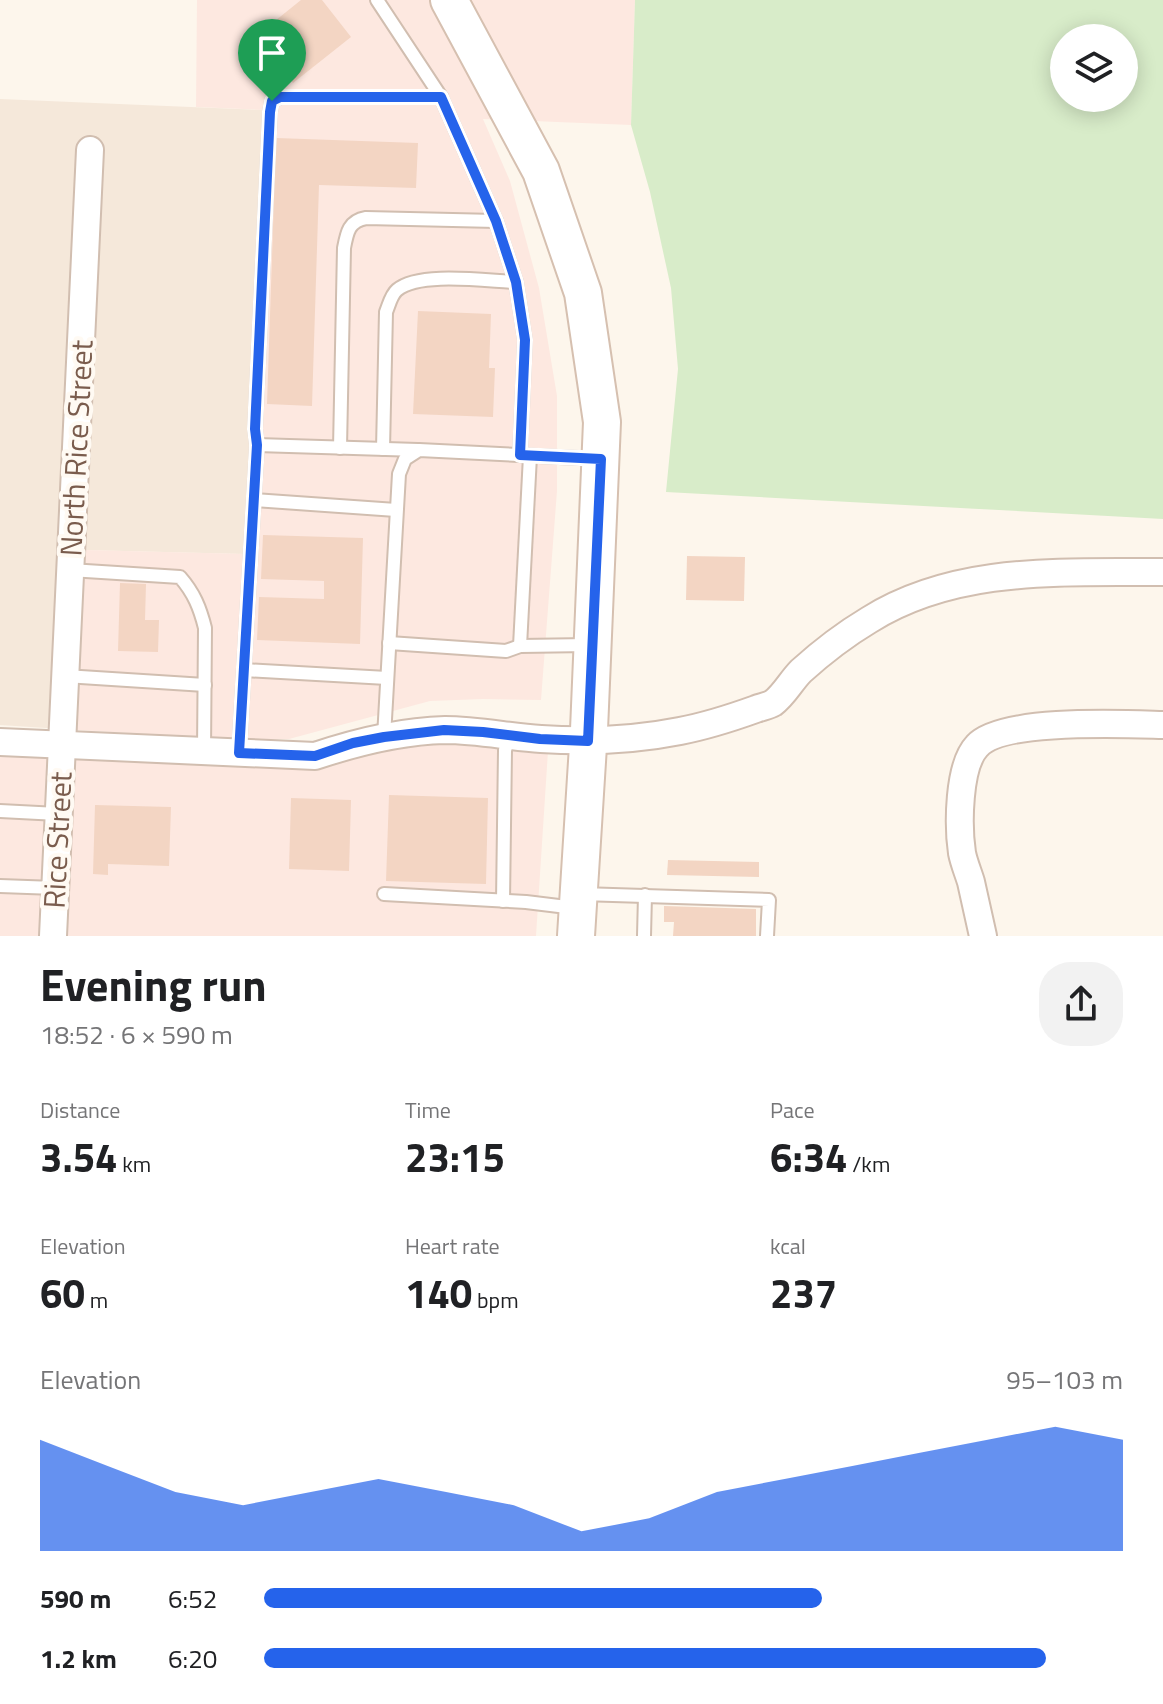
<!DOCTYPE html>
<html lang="en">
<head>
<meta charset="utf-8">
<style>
  :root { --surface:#fff; --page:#f2f2f2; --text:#202124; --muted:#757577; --accent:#2563eb }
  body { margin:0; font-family:"Titillium Web",sans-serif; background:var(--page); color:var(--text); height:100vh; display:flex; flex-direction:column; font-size:30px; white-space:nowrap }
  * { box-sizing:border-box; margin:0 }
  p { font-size:26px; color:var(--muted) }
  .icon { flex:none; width:44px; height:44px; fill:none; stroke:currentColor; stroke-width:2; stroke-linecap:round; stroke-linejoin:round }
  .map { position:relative; height:936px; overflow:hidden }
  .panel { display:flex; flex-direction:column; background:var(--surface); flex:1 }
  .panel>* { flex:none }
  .controls { position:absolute; left:1050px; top:24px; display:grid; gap:16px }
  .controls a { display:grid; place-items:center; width:88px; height:88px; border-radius:50%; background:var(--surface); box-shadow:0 4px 20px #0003; font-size:40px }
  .pin { position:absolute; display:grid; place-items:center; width:68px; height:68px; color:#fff; margin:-82px -34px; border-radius:50% 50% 50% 0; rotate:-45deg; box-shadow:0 0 8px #0007 }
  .pin .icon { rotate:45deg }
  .round { display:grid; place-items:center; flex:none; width:84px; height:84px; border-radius:32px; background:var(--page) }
  .headline { display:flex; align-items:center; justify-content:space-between; height:136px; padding:0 40px }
  h1 { font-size:44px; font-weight:700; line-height:60px }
  .metrics { display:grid; grid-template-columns:repeat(3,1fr); gap:12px; height:136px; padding:8px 40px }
  .metrics div { display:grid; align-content:center }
  .metrics b { font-size:40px; font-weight:700 }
  .metrics small { font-size:22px; font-weight:400 }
  .metrics p { font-size:22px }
  .chart { height:224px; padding:16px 40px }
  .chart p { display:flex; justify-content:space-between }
  .chart svg { width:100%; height:144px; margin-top:8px; fill:var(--accent); opacity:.7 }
  ul { padding:0 40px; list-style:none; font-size:26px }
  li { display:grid; grid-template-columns:128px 96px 1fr; align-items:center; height:60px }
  li i { height:20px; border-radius:10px; background:var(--accent) }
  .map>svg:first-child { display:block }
  .residential { fill:#f5e8da }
  .commercial { fill:#fde8e0 }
  .green { fill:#d8ecc9; fill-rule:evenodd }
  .building { fill:#f3d5c3 }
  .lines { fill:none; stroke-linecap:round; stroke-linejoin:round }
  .service-casing { stroke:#d1beb0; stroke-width:16 }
  .minor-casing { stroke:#d1beb0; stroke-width:30 }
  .secondary-casing { stroke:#d6c0b0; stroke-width:40 }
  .service { stroke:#fff; stroke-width:12 }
  .minor { stroke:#fff; stroke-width:26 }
  .secondary { stroke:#fff; stroke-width:36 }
  .route-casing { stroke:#fff; stroke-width:16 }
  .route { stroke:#2563eb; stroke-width:10 }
  .labels { text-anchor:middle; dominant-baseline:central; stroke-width:8; stroke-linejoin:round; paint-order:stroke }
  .street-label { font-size:30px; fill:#7a5c4d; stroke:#fffaf3 }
</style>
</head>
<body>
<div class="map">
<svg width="1163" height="936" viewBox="0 0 1163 936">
  <rect width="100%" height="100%" fill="#fdf6ec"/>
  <polygon class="residential" points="0,99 265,110 245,554 85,550 77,730 0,725"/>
  <g class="commercial">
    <polygon points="197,0 635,0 631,125 483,119 510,181 539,288 557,396 557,491 541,700 483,699 430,701 289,739 231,739 77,730 85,550 245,554 265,110 196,107"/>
    <polygon points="426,739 548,751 536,936 0,936 0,756 285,768 344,760"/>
  </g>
  <path class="green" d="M635,0H1163V519L666,492L678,369L671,288L650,192L631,125ZM1064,38H1124V98H1064Z"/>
  <g class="building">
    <polygon points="301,0 322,0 351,37 293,83 284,72 276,78 258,56 266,50 255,37"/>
    <polygon points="276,138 418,143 416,188 319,185 312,406 267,404"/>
    <polygon points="418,311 491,314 489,368 495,368 493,417 413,414"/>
    <polygon points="263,535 363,538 360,644 257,640 259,597 324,599 324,581 261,579"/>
    <polygon points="687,556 745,557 744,601 686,600"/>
    <polygon points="120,583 146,584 145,620 159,620 158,652 118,651"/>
    <polygon points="389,795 488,798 486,884 386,881"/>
    <polygon points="291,798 351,800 349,871 289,869"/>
    <polygon points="95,805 171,807 169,866 108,864 108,875 93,874"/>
    <polygon points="668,860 759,862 759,877 667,875"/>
    <polygon points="664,906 756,909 756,936 673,936 674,922 664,922"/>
  </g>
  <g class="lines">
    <g class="service-casing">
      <g id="service">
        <polyline points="377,0 441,97 496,221 516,282 525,340 520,455"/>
        <polyline points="257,445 418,450"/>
        <path d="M340,448L344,248C347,232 349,221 366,218L496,221"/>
        <path d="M383,449L386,312C389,305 391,295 397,290C419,271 487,281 516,282"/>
        <polyline points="254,500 396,510"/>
        <path d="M70,570L180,577C194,593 200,608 205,628L204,751"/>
        <polyline points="389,643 506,651 520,646 589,645"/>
        <polyline points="520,646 530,456"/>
        <polyline points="244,670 387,678"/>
        <polyline points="65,676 205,685"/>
        <polyline points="384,737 399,474 405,459 419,450 599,459"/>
        <polyline points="239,753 257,445 255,429 270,112 272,101 280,97 441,97"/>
        <polyline points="0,811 58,814"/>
        <polyline points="0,886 55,888"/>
        <polyline points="384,894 526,902 575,908"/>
        <polyline points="581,894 769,900 767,936"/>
        <polyline points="503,901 505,750 510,735"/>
        <polyline points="644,936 645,895"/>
      </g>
    </g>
    <g class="minor-casing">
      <g id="minor">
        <path d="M0,742L315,756C357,742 400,731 445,730C478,730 509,737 541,739C588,742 635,740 680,731C706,726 731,718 756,709C761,707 768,706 773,703C784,695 791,681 801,671C822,652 844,635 869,620C957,565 1063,573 1163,572"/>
        <polyline points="53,936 90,150"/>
        <path d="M983,936C979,918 975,900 971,882C968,872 964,863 962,853C958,826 958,766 977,746C1002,718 1125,724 1163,725"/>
      </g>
    </g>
    <g class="secondary-casing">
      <polyline id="secondary" points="449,0 541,171 583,293 602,422 589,730 576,936"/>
    </g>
    <use href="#service" class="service"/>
    <use href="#minor" class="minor"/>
    <use href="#secondary" class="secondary"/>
  </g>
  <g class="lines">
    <g class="route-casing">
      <polygon id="route" points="280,97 441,97 496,221 516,282 525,340 520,455 601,459 588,741 540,739 483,732 444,730 384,737 353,743 315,756 239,753 257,445 255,429 270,112 272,101"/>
    </g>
    <use href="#route" class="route"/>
  </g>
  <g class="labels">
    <g class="street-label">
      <text transform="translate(76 448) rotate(-87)">North Rice Street</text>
      <text transform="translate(57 840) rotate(-87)">Rice Street</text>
    </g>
  </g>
</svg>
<div class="controls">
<a><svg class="icon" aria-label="layers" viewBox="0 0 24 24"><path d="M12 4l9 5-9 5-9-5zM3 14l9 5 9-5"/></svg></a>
</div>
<div class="pin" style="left:272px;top:101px;background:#1e9e55"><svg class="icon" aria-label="arrive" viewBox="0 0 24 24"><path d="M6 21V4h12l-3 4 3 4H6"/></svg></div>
</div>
<section class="panel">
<div class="headline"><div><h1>Evening run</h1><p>18:52 · 6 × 590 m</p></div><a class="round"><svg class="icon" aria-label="share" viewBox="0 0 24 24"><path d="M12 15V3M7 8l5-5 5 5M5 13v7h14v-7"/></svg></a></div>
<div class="metrics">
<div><p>Distance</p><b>3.54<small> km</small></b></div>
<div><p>Time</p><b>23:15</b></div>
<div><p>Pace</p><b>6:34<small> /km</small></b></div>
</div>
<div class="metrics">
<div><p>Elevation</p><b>60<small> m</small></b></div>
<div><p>Heart rate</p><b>140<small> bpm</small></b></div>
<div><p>kcal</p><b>237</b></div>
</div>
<div class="chart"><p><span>Elevation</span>95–103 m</p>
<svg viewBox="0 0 160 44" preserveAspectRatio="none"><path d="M0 44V10L10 18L20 26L30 30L40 26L50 22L60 26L70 30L80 38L90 34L100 26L110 22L120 18L130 14L140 10L150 6L160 10V44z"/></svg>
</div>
<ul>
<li><b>590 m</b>6:52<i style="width:65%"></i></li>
<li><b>1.2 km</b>6:20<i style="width:91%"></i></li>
</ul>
</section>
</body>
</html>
